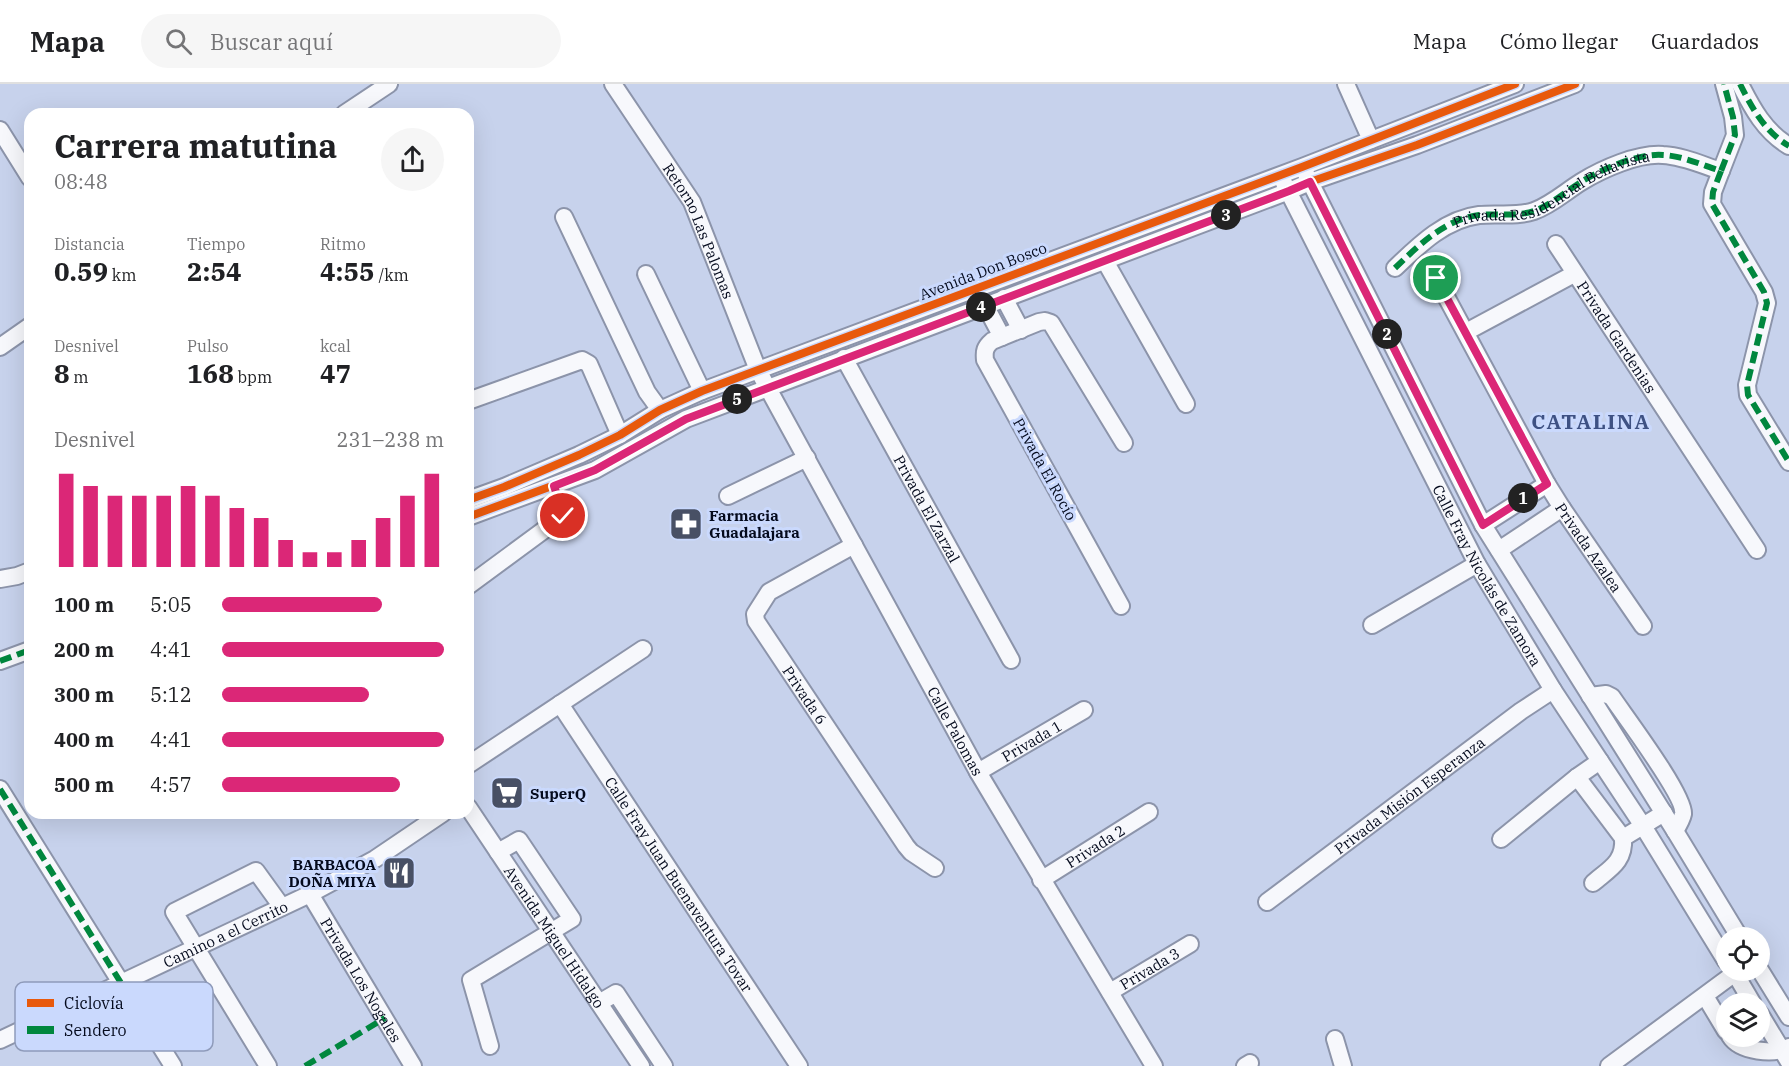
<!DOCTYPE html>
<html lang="es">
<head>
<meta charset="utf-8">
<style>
  :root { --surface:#fff; --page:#f6f6f6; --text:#202124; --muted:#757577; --line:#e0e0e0; --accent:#db2777 }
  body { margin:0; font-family:"IBM Plex Serif",serif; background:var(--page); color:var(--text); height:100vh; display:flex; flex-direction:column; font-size:22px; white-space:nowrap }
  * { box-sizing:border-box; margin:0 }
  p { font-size:20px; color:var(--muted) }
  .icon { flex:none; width:33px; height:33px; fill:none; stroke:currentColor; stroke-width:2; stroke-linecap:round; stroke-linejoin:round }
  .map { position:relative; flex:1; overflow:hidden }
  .side { position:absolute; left:24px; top:24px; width:450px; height:711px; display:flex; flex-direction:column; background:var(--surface); border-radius:18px; box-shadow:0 6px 24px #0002 }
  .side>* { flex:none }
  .controls { position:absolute; left:1716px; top:843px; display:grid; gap:12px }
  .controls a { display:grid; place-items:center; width:54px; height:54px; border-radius:50%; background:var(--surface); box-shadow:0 6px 24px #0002; font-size:30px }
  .pin { position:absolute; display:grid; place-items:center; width:51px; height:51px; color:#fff; margin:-26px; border:3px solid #fff; border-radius:50%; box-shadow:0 2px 6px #0007 }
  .km { position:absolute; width:30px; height:30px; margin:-15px; border-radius:50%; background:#222; color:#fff; font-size:16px; line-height:30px; text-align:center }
  .round { display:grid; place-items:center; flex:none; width:63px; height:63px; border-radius:32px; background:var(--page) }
  .summary { display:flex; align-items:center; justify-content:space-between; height:102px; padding:0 30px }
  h1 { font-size:33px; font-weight:700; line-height:45px }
  .stats { display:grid; grid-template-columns:repeat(3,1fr); gap:9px; height:102px; padding:6px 30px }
  .stats div { display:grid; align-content:center }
  .stats b { font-size:26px; font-weight:700 }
  .stats small { font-size:16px; font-weight:400 }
  .stats p { font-size:16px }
  .chart { height:168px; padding:12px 30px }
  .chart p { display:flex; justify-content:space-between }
  .chart svg { width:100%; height:108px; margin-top:6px; stroke:var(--accent); stroke-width:6 }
  ul { padding:0 30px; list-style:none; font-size:20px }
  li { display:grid; grid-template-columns:96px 72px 1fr; align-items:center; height:45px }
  li i { height:15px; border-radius:8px; background:var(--accent) }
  header { display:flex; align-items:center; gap:36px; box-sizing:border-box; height:84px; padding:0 30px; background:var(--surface); border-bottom:2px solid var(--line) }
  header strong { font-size:28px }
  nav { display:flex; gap:33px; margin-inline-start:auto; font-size:21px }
  .search { width:420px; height:54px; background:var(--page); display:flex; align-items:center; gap:15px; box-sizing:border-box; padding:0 21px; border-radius:33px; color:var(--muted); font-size:22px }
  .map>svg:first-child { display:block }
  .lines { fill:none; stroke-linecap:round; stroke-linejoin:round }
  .minor-casing { stroke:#8c94aa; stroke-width:20 }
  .minor { stroke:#f7f8fc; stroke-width:16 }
  .quiet { stroke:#00873e; stroke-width:6; stroke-dasharray:12 6; stroke-linecap:butt }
  .cycleway-casing { stroke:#cad9fd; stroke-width:11 }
  .cycleway { stroke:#e8590c; stroke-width:8 }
  .route-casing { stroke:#fff; stroke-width:12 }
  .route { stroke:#db2777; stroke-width:8 }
  .labels { text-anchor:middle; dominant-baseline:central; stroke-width:6; stroke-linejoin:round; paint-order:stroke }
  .street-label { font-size:15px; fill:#040a1d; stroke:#cad9fd }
  .poi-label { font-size:15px; font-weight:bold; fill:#040a1d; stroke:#cad9fd; text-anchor:start }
  .district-label { font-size:21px; font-weight:bold; letter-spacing:1.5px; fill:#3e5183; stroke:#cad9fd }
  .key { fill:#cad9fd; stroke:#8f9bba; stroke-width:1.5 }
  .key-label { font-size:16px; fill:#040a1d }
</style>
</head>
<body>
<header>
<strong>Mapa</strong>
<div class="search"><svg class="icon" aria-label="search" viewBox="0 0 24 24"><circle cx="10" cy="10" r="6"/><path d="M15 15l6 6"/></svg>Buscar aquí</div>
<nav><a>Mapa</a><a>Cómo llegar</a><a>Guardados</a></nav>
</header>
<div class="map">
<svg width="1789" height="982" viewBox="0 0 1789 982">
  <rect width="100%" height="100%" fill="#c7d2ec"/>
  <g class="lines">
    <g class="minor-casing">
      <g id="minor">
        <path id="s1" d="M613,0L692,118L758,286L978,688L1154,982"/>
        <polyline points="1346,0 1371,56"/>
        <path d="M1740,0C1752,24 1765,48 1789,62"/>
        <polyline points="344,30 389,0"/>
        <polyline points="0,46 30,94"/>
        <polyline points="1721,87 1713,108 1712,120 1764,208 1767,219 1747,301 1748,311 1789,378"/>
        <polyline points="1305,88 1483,441 1675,747 1740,854"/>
        <path id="s2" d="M1284,99L1477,480L1553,606L1643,742L1726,877"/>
        <polyline points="564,133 647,308 660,326"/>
        <path id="s3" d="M1556,160L1757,466"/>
        <polyline points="1105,177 1186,320"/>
        <path id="s4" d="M1395,184C1418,162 1445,135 1479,131C1498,129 1516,133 1534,127C1551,121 1565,108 1581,98C1602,85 1638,69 1663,71C1683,72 1702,81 1721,87L1735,51L1733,33L1724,0"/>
        <polyline points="646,190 702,307"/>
        <path id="s5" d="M1436,194L1547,400L1562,424L1643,542"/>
        <polyline points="1004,214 1021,246"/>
        <polyline points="985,221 1002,253"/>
        <polyline points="1466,248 1574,190"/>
        <polyline points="0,263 30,242"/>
        <path id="s6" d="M844,274L1011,576"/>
        <polyline points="468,317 582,276 589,280 620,351"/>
        <polyline points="728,412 807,374"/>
        <polyline points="468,416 504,403 579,371 620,351 660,326 702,307 1302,83 1515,0"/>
        <polyline points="468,433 595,386 686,335 1289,107 1310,98 1417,61 1575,0"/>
        <polyline points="1483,441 1547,400"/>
        <path id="s7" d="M854,461L769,508L755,530L756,537L906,762L911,768L935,784"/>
        <polyline points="1499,466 1562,424"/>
        <polyline points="0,495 17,492 30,487"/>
        <polyline points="468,502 563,432 563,429 554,402"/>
        <path d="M1121,522L985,276C984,267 985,263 992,257L1039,238L1045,237L1051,239L1124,359"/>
        <polyline points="1372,541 1477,480"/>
        <polyline points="0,577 30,566"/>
        <path d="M1590,612L1606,610L1612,613C1624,631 1686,713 1683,730C1682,735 1678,742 1675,747"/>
        <path id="s8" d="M560,620L799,982"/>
        <polyline points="468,681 643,565"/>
        <path id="s9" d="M978,688L1084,626"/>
        <polyline points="1577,693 1623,754 1664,729"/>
        <polyline points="0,705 173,982"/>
        <path id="s10" d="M468,723L641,982"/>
        <polyline points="1501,755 1577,693 1600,677"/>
        <path id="s11" d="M1041,796L1149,728"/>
        <path d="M1593,799C1609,785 1625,778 1623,754"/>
        <path id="s12" d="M310,810L413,982"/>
        <path id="s13" d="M1267,818L1521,627L1553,606"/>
        <polyline points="1733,886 1753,920"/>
        <polyline points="1760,886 1789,933"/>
        <path id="s14" d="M1110,908L1190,860"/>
        <polyline points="1705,912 1726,947"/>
        <polyline points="599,919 616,909 664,982"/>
        <polyline points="1760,930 1789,978"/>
        <path d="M1730,952C1740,968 1774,971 1789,963"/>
        <polyline points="1335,955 1343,982"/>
        <path id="s15" d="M0,956L310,810L375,775L443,729"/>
        <polyline points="490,962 471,896 572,835 519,756 498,768"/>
        <polyline points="268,982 174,828 256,787 282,823"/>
        <polyline points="1245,982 1250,979"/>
        <polyline points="1609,982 1739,886"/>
      </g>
    </g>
    <use href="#minor" class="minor"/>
    <g class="quiet">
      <path d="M1740,0C1752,24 1765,48 1789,62"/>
      <polyline points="1721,87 1713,108 1712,120 1764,208 1767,219 1747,301 1748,311 1789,378"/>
      <path d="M1395,184C1418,162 1445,135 1479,131C1498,129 1516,133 1534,127C1551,121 1565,108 1581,98C1602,85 1638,69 1663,71C1683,72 1702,81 1721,87L1735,51L1733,33L1724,0"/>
      <polyline points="0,577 30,566"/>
      <polyline points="0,705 121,899"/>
      <polyline points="305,982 385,934"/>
    </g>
    <g class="cycleway-casing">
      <g id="cycleway">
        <polyline points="468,416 504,403 579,371 620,351 660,326 702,307 1302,83 1515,0"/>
        <polyline points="468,433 595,386 686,335 1289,107 1310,98 1417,61 1575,0"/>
      </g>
    </g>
    <use href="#cycleway" class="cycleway"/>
  </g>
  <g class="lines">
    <g class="route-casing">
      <polyline id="route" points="563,432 563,429 554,402 595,386 686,335 1289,107 1310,98 1483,441 1547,400 1436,194"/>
    </g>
    <use href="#route" class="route"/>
  </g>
  <defs>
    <g id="pharmacy-square" transform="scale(1.725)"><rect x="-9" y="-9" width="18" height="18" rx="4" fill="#485065" stroke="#cad9fd"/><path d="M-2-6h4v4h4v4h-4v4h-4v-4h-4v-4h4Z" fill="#fff"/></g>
    <g id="supermarket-square" transform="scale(1.725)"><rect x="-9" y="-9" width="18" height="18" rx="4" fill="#485065" stroke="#cad9fd"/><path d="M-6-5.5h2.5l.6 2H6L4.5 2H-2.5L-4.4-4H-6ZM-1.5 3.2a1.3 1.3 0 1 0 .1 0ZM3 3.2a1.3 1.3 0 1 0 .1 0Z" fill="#fff"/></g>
    <g id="restaurant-square" transform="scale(1.725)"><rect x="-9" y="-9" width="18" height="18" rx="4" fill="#485065" stroke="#cad9fd"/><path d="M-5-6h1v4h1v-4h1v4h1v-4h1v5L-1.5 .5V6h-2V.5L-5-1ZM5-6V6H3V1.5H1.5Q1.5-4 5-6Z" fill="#fff"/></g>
  </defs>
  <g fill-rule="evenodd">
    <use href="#pharmacy-square" x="686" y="440"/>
    <use href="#supermarket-square" x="507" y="709"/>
    <use href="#restaurant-square" x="399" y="789"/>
  </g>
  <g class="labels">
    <g class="street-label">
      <text stroke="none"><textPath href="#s4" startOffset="180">Privada Residencial Bellavista</textPath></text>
      <text stroke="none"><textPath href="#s1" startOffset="171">Retorno Las Palomas</textPath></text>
      <text transform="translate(983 187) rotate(-21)">Avenida Don Bosco</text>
      <text stroke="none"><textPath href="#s3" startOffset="111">Privada Gardenias</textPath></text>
      <text transform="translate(1045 385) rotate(61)">Privada El Rocío</text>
      <text stroke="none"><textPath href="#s6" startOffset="172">Privada El Zarzal</textPath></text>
      <text stroke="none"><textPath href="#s5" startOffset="310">Privada Azalea</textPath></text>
      <text stroke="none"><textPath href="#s2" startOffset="442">Calle Fray Nicolás de Zamora</textPath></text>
      <text stroke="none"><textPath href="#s7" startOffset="219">Privada 6</textPath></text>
      <text stroke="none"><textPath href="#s1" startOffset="734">Calle Palomas</textPath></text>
      <text stroke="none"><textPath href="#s9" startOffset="62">Privada 1</textPath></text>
      <text stroke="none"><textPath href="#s13" startOffset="178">Privada Misión Esperanza</textPath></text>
      <text stroke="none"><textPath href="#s11" startOffset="64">Privada 2</textPath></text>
      <text stroke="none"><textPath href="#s8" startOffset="216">Calle Fray Juan Buenaventura Tovar</textPath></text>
      <text stroke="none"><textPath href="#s15" startOffset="249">Camino a el Cerrito</textPath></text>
      <text stroke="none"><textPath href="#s10" startOffset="156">Avenida Miguel Hidalgo</textPath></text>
      <text stroke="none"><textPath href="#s14" startOffset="46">Privada 3</textPath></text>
      <text stroke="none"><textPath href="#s12" startOffset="100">Privada Los Nogales</textPath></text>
    </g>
    <g class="poi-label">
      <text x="709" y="431">Farmacia<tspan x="709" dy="17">Guadalajara</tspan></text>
      <text x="530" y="709">SuperQ</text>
      <text x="376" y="780" text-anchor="end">BARBACOA<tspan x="376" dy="17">DOÑA MIYA</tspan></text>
    </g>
    <g class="district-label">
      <text x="1591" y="337">CATALINA</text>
    </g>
  </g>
  <rect x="15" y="898" width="198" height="69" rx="9" class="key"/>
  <rect x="27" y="915" width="27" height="8" fill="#e8590c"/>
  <rect x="27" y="942" width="27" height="8" fill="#00873e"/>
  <g class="key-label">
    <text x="64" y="925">Ciclovía</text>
    <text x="64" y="952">Sendero</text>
  </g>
</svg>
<div class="controls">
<a><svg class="icon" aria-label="locate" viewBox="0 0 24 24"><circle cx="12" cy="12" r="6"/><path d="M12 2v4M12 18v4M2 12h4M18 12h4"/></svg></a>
<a><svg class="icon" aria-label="layers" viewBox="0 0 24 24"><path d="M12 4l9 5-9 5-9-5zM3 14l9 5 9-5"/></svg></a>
</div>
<div class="pin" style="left:1436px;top:194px;background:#1e9e55"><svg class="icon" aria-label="arrive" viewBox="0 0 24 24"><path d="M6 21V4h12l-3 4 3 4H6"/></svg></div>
<div class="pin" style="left:563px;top:432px;background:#d93025"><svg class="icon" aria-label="check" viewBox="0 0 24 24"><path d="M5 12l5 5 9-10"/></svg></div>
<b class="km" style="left:1523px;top:414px">1</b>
<b class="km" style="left:1387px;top:250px">2</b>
<b class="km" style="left:1226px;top:131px">3</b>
<b class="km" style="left:981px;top:223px">4</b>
<b class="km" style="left:737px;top:315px">5</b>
<section class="side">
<div class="summary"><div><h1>Carrera matutina</h1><p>08:48</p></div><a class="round"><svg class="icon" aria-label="share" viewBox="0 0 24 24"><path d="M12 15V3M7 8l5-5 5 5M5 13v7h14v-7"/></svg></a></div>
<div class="stats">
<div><p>Distancia</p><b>0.59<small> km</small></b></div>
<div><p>Tiempo</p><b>2:54</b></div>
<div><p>Ritmo</p><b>4:55<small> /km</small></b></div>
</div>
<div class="stats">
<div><p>Desnivel</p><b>8<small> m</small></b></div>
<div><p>Pulso</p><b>168<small> bpm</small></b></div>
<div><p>kcal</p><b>47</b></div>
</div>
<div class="chart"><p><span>Desnivel</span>231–238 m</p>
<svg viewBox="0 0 160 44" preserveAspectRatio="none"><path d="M5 44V6M15 44V11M25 44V15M35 44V15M45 44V15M55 44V11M65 44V15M75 44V20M85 44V24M95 44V33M105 44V38M115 44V38M125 44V33M135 44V24M145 44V15M155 44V6"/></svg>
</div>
<ul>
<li><b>100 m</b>5:05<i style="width:72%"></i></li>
<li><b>200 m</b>4:41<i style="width:100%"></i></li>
<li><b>300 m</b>5:12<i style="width:66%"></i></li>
<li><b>400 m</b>4:41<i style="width:100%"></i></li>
<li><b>500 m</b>4:57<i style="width:80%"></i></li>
</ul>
</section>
</div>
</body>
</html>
